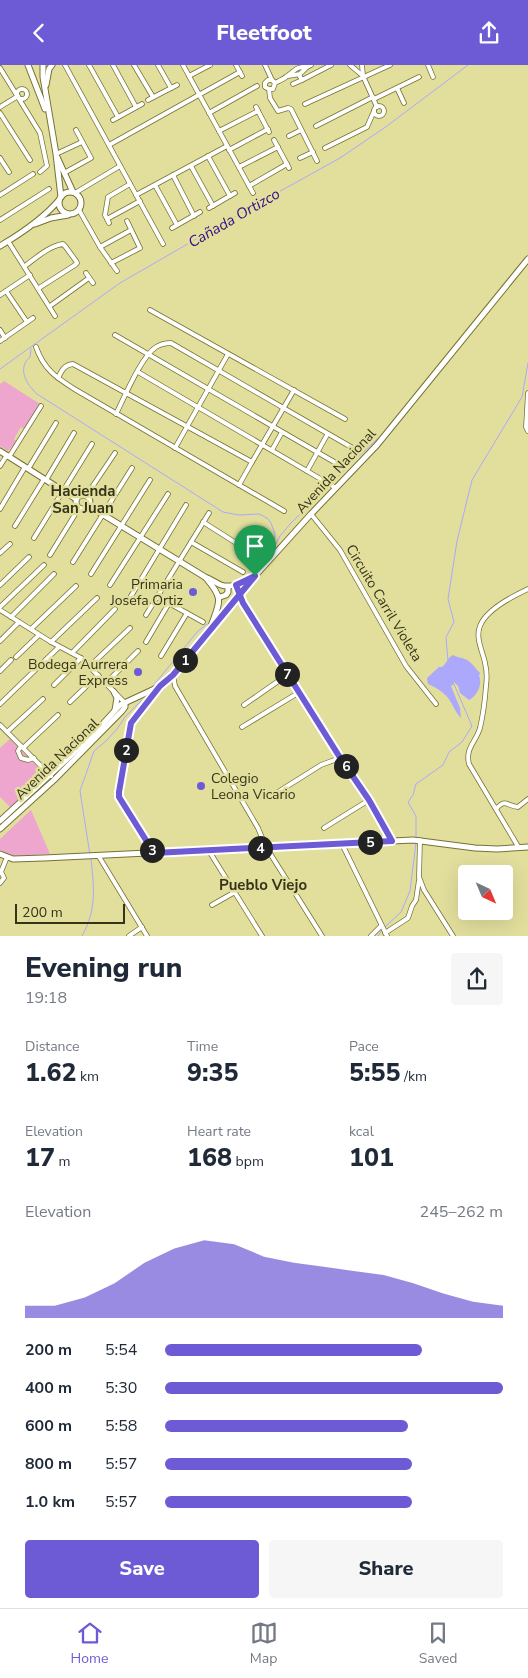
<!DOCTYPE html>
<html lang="en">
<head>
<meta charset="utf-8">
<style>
  :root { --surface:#fff; --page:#f6f6f7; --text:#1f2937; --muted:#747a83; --line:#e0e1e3; --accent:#6d5bd5 }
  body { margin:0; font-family:"Nunito Sans",sans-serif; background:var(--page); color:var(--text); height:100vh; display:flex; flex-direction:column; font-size:19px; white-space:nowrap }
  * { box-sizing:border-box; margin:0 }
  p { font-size:16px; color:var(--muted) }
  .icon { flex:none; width:28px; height:28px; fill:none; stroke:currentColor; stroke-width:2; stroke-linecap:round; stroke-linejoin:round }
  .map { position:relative; height:871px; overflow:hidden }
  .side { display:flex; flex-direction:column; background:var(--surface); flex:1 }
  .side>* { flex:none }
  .needle { width:32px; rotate:136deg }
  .fabs { position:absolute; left:458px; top:800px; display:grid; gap:10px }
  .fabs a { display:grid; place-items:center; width:55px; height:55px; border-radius:5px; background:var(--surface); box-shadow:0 5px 20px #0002; font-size:25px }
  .scale { position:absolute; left:15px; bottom:12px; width:110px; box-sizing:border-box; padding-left:5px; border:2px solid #353419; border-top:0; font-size:14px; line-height:18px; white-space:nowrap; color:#353419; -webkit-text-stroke:4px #e2df9d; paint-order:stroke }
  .pin { position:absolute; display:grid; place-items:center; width:42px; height:42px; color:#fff; margin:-51px -21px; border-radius:50% 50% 50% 0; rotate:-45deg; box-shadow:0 0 5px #0007 }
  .pin .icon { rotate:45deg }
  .km { position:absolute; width:25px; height:25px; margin:-12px; border-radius:50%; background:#222; color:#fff; font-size:14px; line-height:25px; text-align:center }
  .round { display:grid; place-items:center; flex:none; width:52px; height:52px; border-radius:5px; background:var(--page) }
  .head { display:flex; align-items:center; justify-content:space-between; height:85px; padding:0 25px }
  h1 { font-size:28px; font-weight:800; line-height:38px }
  .figures { display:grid; grid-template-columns:repeat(3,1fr); gap:8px; height:85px; padding:5px 25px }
  .figures div { display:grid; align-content:center }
  .figures b { font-size:25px; font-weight:800 }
  .figures small { font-size:14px; font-weight:400 }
  .figures p { font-size:14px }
  .chart { height:140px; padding:10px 25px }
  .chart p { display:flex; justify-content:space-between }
  .chart svg { width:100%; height:90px; margin-top:5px; fill:var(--accent); opacity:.7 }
  .action { display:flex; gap:10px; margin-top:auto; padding:10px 25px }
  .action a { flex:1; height:58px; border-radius:5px; background:var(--accent); color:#fff; font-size:20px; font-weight:800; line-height:58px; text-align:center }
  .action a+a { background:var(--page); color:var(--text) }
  ul { padding:0 25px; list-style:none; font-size:16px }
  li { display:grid; grid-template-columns:80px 60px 1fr; align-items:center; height:38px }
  li i { height:12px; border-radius:6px; background:var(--accent) }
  header { display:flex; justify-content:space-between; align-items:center; height:65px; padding:0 25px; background:var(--accent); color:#fff; font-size:22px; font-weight:800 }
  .menu { display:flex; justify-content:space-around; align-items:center; height:70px; border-top:1px solid var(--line); background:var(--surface); font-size:14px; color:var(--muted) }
  .menu a { display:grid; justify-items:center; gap:2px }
  .menu .selected { color:var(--accent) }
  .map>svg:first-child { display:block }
  .green { fill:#eea6ce }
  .water { fill:#aca8fc }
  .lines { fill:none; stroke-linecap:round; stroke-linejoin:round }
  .stream { stroke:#aca8fc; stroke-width:1 }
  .street-casing { stroke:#767233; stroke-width:5.5 }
  .secondary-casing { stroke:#767233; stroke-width:7 }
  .street { stroke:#fff; stroke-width:4 }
  .secondary { stroke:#fff; stroke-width:5 }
  .route-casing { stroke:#fff; stroke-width:10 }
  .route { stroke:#6d5bd5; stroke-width:6 }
  .poi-dot { fill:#6d5bd5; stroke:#e2df9d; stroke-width:2 }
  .labels { text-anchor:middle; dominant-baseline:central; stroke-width:5; stroke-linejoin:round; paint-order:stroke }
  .street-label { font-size:14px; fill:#353419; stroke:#e2df9d }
  .poi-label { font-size:14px; fill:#353419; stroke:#e2df9d; text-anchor:end }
  .water-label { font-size:15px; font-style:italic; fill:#340a89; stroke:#e2df9d }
  .neighbourhood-label { font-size:15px; font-weight:bold; fill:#353419; stroke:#e2df9d }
</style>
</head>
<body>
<header><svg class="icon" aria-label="back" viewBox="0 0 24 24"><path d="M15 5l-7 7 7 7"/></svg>Fleetfoot<svg class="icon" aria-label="share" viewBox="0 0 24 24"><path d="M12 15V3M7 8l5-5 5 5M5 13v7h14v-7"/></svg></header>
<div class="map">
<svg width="528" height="871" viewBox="0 0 528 871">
  <rect width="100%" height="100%" fill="#e2df9d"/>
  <g class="green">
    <polygon points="4,316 40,339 24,364 21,362 14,374 17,376 8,386 0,381 0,319"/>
    <polygon points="10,674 45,710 11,743 0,732 0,683"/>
    <polygon points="31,745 50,789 14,791 0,785 0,774"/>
  </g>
  <path class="water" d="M453,590C458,593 461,592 465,594C472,597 475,603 480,608L479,611C483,619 477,631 469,635L460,628L458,621L454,617L453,620L451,621L460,643L461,653C456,648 454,642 450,636C446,628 435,622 428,619L427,613L439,602H442C446,599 448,592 453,590Z"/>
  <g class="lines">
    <g class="stream">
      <path d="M31,284L30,292C17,303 26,319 37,329L223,447L239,450L259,449L267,453L271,458L275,469L274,478L260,494L254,504"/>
      <polyline points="0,304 120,218 257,139 340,93 387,61 468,0"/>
      <polyline points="332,417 377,374"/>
      <polyline points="264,490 275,480 280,471 291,458 328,422"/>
      <polyline points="448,596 446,572 454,557 448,534 457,476 472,415 522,332 528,298"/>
      <polyline points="153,621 197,567 207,559"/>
      <polyline points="416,774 416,751 408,737 413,730 416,719 443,700 449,687 462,677 472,661 453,617"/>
      <polyline points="90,790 80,726 94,686 107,675 117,664 125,652 142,635"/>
      <polyline points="385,862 401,847 410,826 416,778"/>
      <path d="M82,871C97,844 94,823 91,794"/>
      <polyline points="378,871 382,865"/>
    </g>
    <g class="street-casing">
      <g id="street">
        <polyline points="65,0 163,179"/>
        <polyline points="89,0 118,52"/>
        <polyline points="113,0 136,42"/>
        <polyline points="134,0 153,32"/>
        <polyline points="158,0 171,23"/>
        <polyline points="183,0 253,128"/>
        <polyline points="236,0 242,11"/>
        <polyline points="265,0 272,15"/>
        <polyline points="350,0 363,11 377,42"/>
        <polyline points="362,0 363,11"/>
        <polyline points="428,0 433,12"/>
        <polyline points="0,3 40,68 47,101 40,107"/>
        <polyline points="299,10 302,15 331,0"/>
        <polyline points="189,11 210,0"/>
        <polyline points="288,11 300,9 307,2 311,0"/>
        <path d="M275,18L272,15H268L265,18V22L269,24H273L275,18C279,16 284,14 287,11C295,6 296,1 307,2"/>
        <polyline points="293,19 302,15"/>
        <polyline points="397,23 404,38"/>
        <polyline points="269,24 270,33 278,46 288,43 291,44 317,96"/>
        <circle cx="22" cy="29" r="5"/>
        <polyline points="374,34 419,12"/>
        <polyline points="148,35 177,20"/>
        <polyline points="305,39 390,0"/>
        <circle cx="379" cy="46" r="5"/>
        <polyline points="0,42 18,31"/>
        <polyline points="256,42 269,67"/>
        <polyline points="0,48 30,95"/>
        <polyline points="209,48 257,21"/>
        <polyline points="113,55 142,39"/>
        <polyline points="316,61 373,32"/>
        <polyline points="219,66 258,46"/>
        <polyline points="289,71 301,65"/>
        <polyline points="274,75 289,103"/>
        <polyline points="109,80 240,7"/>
        <polyline points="325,83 367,62 374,46"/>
        <polyline points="229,85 268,64"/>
        <polyline points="56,89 82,77"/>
        <polyline points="208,91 230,131"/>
        <polyline points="0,93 9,107"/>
        <polyline points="300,93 313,87"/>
        <polyline points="191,101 213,141"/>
        <polyline points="239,102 278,82"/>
        <polyline points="64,108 91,93 76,65"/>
        <polyline points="173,110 194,151"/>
        <polyline points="155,120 177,160"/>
        <polyline points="249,121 287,99"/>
        <polyline points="75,128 120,101"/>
        <polyline points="0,130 33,109"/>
        <polyline points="136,130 227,81"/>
        <polyline points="209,143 235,128"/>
        <polyline points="79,145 100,182 117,206"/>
        <polyline points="107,154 140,136"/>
        <polyline points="0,155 49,124"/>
        <polyline points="109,158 105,150 108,132 130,119"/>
        <polyline points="172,163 200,147"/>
        <polyline points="8,176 55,251"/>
        <polyline points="100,182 131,165"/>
        <polyline points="111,198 140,183 127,156"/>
        <path d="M25,201C36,193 49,181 63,179L65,181L76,196L77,198L75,200L39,223"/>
        <polyline points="86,208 93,218"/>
        <polyline points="6,226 27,257"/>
        <polyline points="0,230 30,210"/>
        <polyline points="50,241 89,213"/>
        <polyline points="150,245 345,354"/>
        <polyline points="0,265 5,273"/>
        <polyline points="115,270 336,398"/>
        <polyline points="0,276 33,253"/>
        <path d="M36,282C44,305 57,313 76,325L284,446"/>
        <polyline points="138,307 336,423"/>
        <path d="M58,313C62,305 64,300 73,299L252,397L239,420"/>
        <polyline points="528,328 526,362 528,366"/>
        <path d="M116,349C125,331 141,292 156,282C161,279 166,278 171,278L358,386"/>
        <polyline points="175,383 228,289"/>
        <polyline points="272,385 282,367"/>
        <polyline points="9,392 41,341"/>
        <polyline points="252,397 294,325"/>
        <polyline points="0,401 7,390"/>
        <polyline points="28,404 56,358"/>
        <polyline points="307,406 327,370"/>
        <polyline points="46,415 74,368"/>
        <polyline points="86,431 115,388"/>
        <polyline points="0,444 25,402"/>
        <polyline points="311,449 340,485 406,601 436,639"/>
        <polyline points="203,457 255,490"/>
        <polyline points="15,461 44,414"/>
        <polyline points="34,473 92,379"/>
        <polyline points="191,477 243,507"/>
        <polyline points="0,488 10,479"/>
        <polyline points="50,490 79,443"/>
        <polyline points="73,497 132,403"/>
        <polyline points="91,509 150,415"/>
        <polyline points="0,520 29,492"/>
        <polyline points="110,520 168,429"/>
        <polyline points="240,531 287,610 369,735 392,776"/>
        <polyline points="158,532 203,557"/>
        <polyline points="128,536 186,440"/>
        <polyline points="0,542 44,500"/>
        <polyline points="0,545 51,577 81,593 125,638"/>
        <polyline points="146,550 209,448"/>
        <polyline points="11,552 54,509"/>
        <polyline points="31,564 76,521"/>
        <polyline points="0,576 19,557"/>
        <polyline points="51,577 97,533"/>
        <polyline points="146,577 169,538"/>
        <polyline points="72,588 115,544"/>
        <polyline points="161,591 187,548"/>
        <polyline points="16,592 39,570"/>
        <polyline points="90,601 130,563"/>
        <polyline points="0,606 11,595"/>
        <polyline points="173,610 175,621 258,763 266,782 322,871"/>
        <polyline points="106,618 138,586"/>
        <polyline points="54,620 81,593"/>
        <polyline points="70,637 98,610"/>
        <polyline points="0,639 59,582"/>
        <polyline points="244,640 287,610"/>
        <polyline points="0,660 51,711"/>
        <polyline points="242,662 298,628"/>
        <polyline points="7,667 43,634"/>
        <polyline points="21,681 18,686 21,693 28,695 34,693"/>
        <polyline points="23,683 58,650"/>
        <polyline points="278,727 321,700 340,693"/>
        <path d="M496,744C506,733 506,741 518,742L528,734"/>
        <polyline points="324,763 369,735"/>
        <polyline points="420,775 419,812 424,825 453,871"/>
        <polyline points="342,779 387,871"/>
        <path d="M519,783L469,699C465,683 476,677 480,663C483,650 485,635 486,621C487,614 487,606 485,598C483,587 475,573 480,561C486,545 513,531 528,524"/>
        <polyline points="209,786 262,871"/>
        <polyline points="154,788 119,732 119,727 131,658 159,623"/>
        <polyline points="98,790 147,871"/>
        <polyline points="0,818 4,813 1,807 7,792"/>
        <polyline points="212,840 235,827"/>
        <polyline points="385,868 408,853 412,841 416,835 419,815"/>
        <polyline points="129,871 142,862"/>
        <polyline points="371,871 381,861"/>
      </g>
    </g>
    <g class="secondary-casing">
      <g id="secondary">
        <polyline points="28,0 45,44"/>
        <polyline points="43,0 43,12 56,89 61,132"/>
        <polyline points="46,20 49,4 52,0"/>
        <polyline points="57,92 73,127"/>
        <circle cx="70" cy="138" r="11"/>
        <polyline points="35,159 51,153 68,150"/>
        <path d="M0,181C22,168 43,154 59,135"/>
        <polyline points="0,386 76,434"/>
        <circle cx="83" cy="437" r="7"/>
        <path d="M89,441L205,512C211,514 216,518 221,520C232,524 244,516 254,512"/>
        <path d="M206,513C224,534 220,536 211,561"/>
        <polyline points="220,532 226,530 228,527 228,522"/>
        <polyline points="114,627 117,633 115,645"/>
        <polyline points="0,756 90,673 120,640 161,621 173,610 255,511 311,449 377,380 528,194"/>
        <polyline points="0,764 54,715 122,646 125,642 125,638"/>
        <polyline points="0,789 13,794 44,793 413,775 475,783 497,784 528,782"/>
      </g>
    </g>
    <use href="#street" class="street"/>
    <use href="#secondary" class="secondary"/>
  </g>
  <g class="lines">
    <g class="route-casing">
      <polyline id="route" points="255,511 173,610 160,621 131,658 119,727 119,732 154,788 392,776 369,735 339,691 243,538 236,520 255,511"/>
    </g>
    <use href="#route" class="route"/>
  </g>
  <g class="poi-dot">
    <circle cx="193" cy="527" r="5"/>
    <circle cx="138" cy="607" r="5"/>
    <circle cx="201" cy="721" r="5"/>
  </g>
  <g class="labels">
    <g class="street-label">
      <text transform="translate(336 406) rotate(-47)">Avenida Nacional</text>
      <text transform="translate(384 538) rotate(59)">Circuito Carril Violeta</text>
      <text transform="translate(57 694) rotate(-44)">Avenida Nacional</text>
    </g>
    <g class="poi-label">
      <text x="183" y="519">Primaria<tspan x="183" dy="16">Josefa Ortiz</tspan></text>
      <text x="128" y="599">Bodega Aurrera<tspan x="128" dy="16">Express</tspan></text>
      <text x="211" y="713" text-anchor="start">Colegio<tspan x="211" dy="16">Leona Vicario</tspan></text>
    </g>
    <g class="water-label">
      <text transform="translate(234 153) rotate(-30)">Cañada Ortizco</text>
    </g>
    <g class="neighbourhood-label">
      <text x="83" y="426">Hacienda<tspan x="83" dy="17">San Juan</tspan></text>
      <text x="263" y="820">Pueblo Viejo</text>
    </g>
  </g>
</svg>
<div class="fabs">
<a><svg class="needle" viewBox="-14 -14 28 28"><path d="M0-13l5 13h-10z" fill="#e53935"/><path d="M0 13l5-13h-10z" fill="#747a83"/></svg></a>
</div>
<div class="scale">200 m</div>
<div class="pin" style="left:255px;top:511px;background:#1e9e55"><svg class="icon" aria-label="arrive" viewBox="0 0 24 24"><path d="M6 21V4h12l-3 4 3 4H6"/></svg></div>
<b class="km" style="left:185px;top:595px">1</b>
<b class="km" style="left:126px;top:685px">2</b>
<b class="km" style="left:152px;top:785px">3</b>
<b class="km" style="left:260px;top:783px">4</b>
<b class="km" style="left:370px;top:777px">5</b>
<b class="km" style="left:346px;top:701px">6</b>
<b class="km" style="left:287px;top:609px">7</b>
</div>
<section class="side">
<div class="head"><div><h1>Evening run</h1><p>19:18</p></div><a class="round"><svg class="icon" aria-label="share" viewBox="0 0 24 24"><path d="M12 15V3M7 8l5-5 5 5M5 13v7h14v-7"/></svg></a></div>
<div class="figures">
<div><p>Distance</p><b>1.62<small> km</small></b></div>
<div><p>Time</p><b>9:35</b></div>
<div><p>Pace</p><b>5:55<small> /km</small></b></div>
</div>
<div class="figures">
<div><p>Elevation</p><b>17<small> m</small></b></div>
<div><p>Heart rate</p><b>168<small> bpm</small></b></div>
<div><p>kcal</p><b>101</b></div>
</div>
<div class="chart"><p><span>Elevation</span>245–262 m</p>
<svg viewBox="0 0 160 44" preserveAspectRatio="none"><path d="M0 44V38L10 38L20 34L30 27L40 17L50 10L60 6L70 8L80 14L90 17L100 19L110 21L120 23L130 27L140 32L150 36L160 38V44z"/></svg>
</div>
<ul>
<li><b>200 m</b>5:54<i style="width:76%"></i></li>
<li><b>400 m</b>5:30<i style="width:100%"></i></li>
<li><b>600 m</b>5:58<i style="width:72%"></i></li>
<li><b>800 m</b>5:57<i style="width:73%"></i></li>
<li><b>1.0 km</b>5:57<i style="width:73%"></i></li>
</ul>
<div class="action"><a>Save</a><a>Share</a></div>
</section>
<nav class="menu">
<a class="selected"><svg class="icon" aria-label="home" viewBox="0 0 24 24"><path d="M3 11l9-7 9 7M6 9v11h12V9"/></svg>Home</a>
<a><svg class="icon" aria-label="map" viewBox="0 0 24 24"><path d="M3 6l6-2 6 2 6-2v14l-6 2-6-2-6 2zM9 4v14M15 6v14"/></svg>Map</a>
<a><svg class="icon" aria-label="saved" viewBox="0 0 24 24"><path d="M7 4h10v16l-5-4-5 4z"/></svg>Saved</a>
</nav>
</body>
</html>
